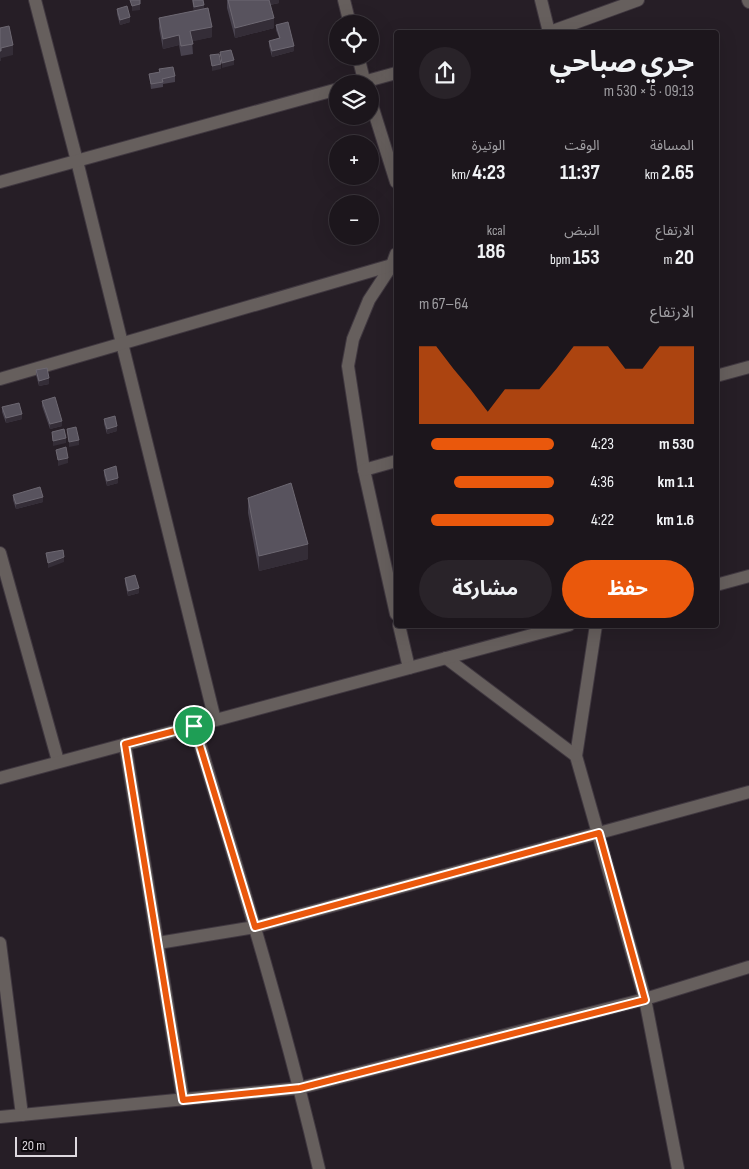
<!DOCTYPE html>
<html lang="ar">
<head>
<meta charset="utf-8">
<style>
  :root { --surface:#1c161c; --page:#292329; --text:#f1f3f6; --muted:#a09fa3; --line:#3a353b; --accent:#ea580c }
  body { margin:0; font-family:"Sofia Sans Condensed","Noto Sans Arabic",sans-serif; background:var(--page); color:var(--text); direction:rtl; height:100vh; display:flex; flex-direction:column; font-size:19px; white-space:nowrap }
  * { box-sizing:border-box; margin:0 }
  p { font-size:16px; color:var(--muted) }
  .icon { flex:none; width:28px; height:28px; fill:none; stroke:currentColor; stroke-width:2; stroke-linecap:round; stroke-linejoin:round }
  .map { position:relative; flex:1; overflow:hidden; direction:ltr }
  .details { position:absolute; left:394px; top:30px; width:325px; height:598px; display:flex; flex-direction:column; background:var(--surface); border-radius:5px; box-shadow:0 5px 20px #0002,0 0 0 1px var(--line); direction:rtl }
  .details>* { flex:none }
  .fabs { position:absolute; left:329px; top:15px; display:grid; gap:10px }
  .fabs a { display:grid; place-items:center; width:50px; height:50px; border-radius:50%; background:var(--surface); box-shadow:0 5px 20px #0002,0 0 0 1px var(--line); font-size:25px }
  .scale { position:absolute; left:15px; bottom:12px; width:62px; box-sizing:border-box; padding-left:5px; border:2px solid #ded9df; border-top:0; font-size:14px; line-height:18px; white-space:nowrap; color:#ded9df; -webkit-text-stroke:4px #0d090d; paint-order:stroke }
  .pin { position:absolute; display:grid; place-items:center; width:42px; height:42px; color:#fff; margin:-21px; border:2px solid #fff; border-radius:50%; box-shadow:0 1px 5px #0007 }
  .round { display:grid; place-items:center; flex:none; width:52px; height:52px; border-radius:26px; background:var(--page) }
  .headline { display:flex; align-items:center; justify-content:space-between; height:85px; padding:0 25px }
  h1 { font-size:28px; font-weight:700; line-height:38px }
  .figures { display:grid; grid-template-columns:repeat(3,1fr); gap:8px; height:85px; padding:5px 25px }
  .figures div { display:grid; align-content:center }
  .figures b { font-size:21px; font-weight:700 }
  .figures small { font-size:14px; font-weight:400 }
  .figures p { font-size:14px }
  .chart { height:140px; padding:10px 25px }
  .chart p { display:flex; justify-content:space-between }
  .chart svg { width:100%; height:90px; margin-top:5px; fill:var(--accent); opacity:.7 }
  .cta { display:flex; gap:10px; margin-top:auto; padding:10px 25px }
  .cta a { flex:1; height:58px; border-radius:30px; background:var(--accent); color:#fff; font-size:20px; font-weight:700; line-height:58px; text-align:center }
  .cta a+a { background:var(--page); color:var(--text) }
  ul { padding:0 25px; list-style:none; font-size:16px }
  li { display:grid; grid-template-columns:80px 60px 1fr; align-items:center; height:38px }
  li i { height:12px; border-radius:6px; background:var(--accent) }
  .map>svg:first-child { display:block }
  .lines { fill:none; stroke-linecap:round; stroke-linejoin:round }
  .minor-casing { stroke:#403840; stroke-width:14 }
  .minor { stroke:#665f5d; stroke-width:12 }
  .wall { fill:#48424e }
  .shaded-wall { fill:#342d37 }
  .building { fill:#58535e; stroke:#6d6872 }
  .route-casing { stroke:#fff; stroke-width:10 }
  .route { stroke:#ea580c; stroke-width:6 }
</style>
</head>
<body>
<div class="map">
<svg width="749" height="1169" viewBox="0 0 749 1169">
  <rect width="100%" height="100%" fill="#261e26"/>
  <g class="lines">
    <g class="minor-casing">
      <g id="minor">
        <polyline points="35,0 77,161 215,720"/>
        <polyline points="344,0 350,24"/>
        <polyline points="541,0 549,32"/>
        <polyline points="748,0 749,2"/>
        <polyline points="550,32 638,0"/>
        <polyline points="358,56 365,84"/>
        <polyline points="356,84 396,73"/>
        <polyline points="370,99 396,182"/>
        <polyline points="0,182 338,89"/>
        <polyline points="396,254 392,265 369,300 353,339 348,366 364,470 396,614"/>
        <polyline points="716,376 749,367"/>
        <polyline points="0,379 392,265"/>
        <polyline points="364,470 396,461"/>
        <polyline points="0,553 58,761"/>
        <polyline points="716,585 749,576"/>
        <polyline points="399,625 409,668"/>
        <polyline points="596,625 576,756 645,999 678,1169"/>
        <polyline points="446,658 576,756"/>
        <path d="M194,725C239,873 284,1019 319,1169"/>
        <polyline points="125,744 183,1099"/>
        <polyline points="0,778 569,625"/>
        <polyline points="0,943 22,1115"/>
        <polyline points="158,943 255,927 749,792"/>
        <polyline points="0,1117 300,1088 645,999 749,967"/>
      </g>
    </g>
    <use href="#minor" class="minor"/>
  </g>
  <g class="wall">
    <polygon points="192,0 203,0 204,9 212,37 192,41 193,54 181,56 179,45 163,49 159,28 159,18 194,11"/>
    <polygon points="227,0 279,0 279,3 270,5 274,28 235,38 227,8"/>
    <polygon points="117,9 130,22 120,25 117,14"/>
    <polygon points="276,25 294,51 272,57 269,46 269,41 279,38 276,30"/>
    <polygon points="159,69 175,76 175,82 163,84 163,87 151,89 149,74 159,73"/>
    <polygon points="36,370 49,384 39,386 36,375"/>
    <polygon points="42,401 62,426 50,429 42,406"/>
    <polygon points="2,407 22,419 6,423 2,412"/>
    <polygon points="104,419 117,431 107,434 104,424"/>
    <polygon points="104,470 118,483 107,486 104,475"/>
    <polygon points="13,495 43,502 16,509 13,500"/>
    <polygon points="248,498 308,559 259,571 248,513"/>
    <polygon points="125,578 139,593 128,596 125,583"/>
  </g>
  <g class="shaded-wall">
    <polygon points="269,0 279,0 279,3 269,5"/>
    <polygon points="140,4 140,10 132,11 132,6"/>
    <polygon points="204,5 204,11 194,12 194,7"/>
    <polygon points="130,17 130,22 120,25 120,20"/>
    <polygon points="274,18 274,28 235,38 235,28"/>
    <polygon points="212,27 212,37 190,42 190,31"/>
    <polygon points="179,35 179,45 163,49 163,39"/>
    <polygon points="13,45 13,55 1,58 1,61 0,61 0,51 1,48"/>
    <polygon points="294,46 294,51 272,57 272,51"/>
    <polygon points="234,60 234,65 222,68 222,63"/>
    <polygon points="221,64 221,69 212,71 212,66"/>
    <polygon points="49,378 49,384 39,386 39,381"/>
    <polygon points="22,414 22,419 6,423 6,418"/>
    <polygon points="62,421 62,426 50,429 50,424"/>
    <polygon points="117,426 117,431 107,434 107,429"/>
    <polygon points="66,438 66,443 53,446 53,441"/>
    <polygon points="79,440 79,445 69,447 69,442"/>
    <polygon points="68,458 68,463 58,466 58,460"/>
    <polygon points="118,478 118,483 107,486 107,481"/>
    <polygon points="43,497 43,502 16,509 16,504"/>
    <polygon points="308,544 308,559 259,571 259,556"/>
    <polygon points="64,557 64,562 48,568 48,563"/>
    <polygon points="139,588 139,593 128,596 128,591"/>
  </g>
  <g class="building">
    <polygon points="130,0 140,0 140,4 132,6"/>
    <polygon points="193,0 203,0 204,5 194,7"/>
    <polygon points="228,0 269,0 274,18 235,28"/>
    <polygon points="127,6 130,17 120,20 117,9"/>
    <polygon points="208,8 212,27 190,31 193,44 181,46 179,35 163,39 159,18"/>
    <polygon points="288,22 294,46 272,51 269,41 280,38 276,25"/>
    <polygon points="9,26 13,45 1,48 1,51 0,51 0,28"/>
    <polygon points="231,50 234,60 222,63 220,52"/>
    <polygon points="219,54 221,64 212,66 210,55"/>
    <polygon points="173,67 175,76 162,79 163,82 151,84 149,74 160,72 159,69"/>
    <polygon points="47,368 49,378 39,381 36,370"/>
    <polygon points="55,397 62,421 50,424 42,401"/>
    <polygon points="19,403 22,414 6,418 2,407"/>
    <polygon points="115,416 117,426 107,429 104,419"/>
    <polygon points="76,427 79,440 69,442 67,429"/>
    <polygon points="64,429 66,438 53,441 52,432"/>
    <polygon points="66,447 68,458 58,460 56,450"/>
    <polygon points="116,466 118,478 107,481 104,470"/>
    <polygon points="291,483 308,544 259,556 248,498"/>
    <polygon points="40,487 43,497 16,504 13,495"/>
    <polygon points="63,550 64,557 48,563 46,553"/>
    <polygon points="135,575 139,588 128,591 125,578"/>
  </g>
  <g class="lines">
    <g class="route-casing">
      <polygon id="route" points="194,726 255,927 599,833 645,1000 300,1088 183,1100 125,744"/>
    </g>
    <use href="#route" class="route"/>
  </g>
</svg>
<div class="fabs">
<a><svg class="icon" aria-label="locate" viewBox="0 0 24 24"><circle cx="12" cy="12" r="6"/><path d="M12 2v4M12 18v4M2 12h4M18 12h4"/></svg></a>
<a><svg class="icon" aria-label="layers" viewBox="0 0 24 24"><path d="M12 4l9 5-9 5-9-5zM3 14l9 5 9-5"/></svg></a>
<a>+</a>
<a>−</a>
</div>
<div class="scale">20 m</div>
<div class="pin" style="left:194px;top:726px;background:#1e9e55"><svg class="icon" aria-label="arrive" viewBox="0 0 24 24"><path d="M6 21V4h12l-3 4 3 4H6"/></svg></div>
<section class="details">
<div class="headline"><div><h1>جري صباحي</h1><p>09:13 · 5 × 530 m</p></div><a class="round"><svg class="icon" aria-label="share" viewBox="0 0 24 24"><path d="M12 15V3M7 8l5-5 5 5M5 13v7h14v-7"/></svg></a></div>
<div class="figures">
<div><p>المسافة</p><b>2.65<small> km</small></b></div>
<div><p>الوقت</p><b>11:37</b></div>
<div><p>الوتيرة</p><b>4:23<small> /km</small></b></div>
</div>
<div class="figures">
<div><p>الارتفاع</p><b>20<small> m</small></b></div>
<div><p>النبض</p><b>153<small> bpm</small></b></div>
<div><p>kcal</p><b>186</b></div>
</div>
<div class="chart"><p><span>الارتفاع</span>64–67 m</p>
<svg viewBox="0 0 160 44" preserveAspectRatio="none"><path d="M0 44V6L10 6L20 17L30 27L40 38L50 27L60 27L70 27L80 17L90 6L100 6L110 6L120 17L130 17L140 6L150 6L160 6V44z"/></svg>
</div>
<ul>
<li><b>530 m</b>4:23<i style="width:91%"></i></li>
<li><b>1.1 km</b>4:36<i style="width:74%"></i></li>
<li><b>1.6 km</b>4:22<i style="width:91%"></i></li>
</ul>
<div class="cta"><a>حفظ</a><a>مشاركة</a></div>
</section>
</div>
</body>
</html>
